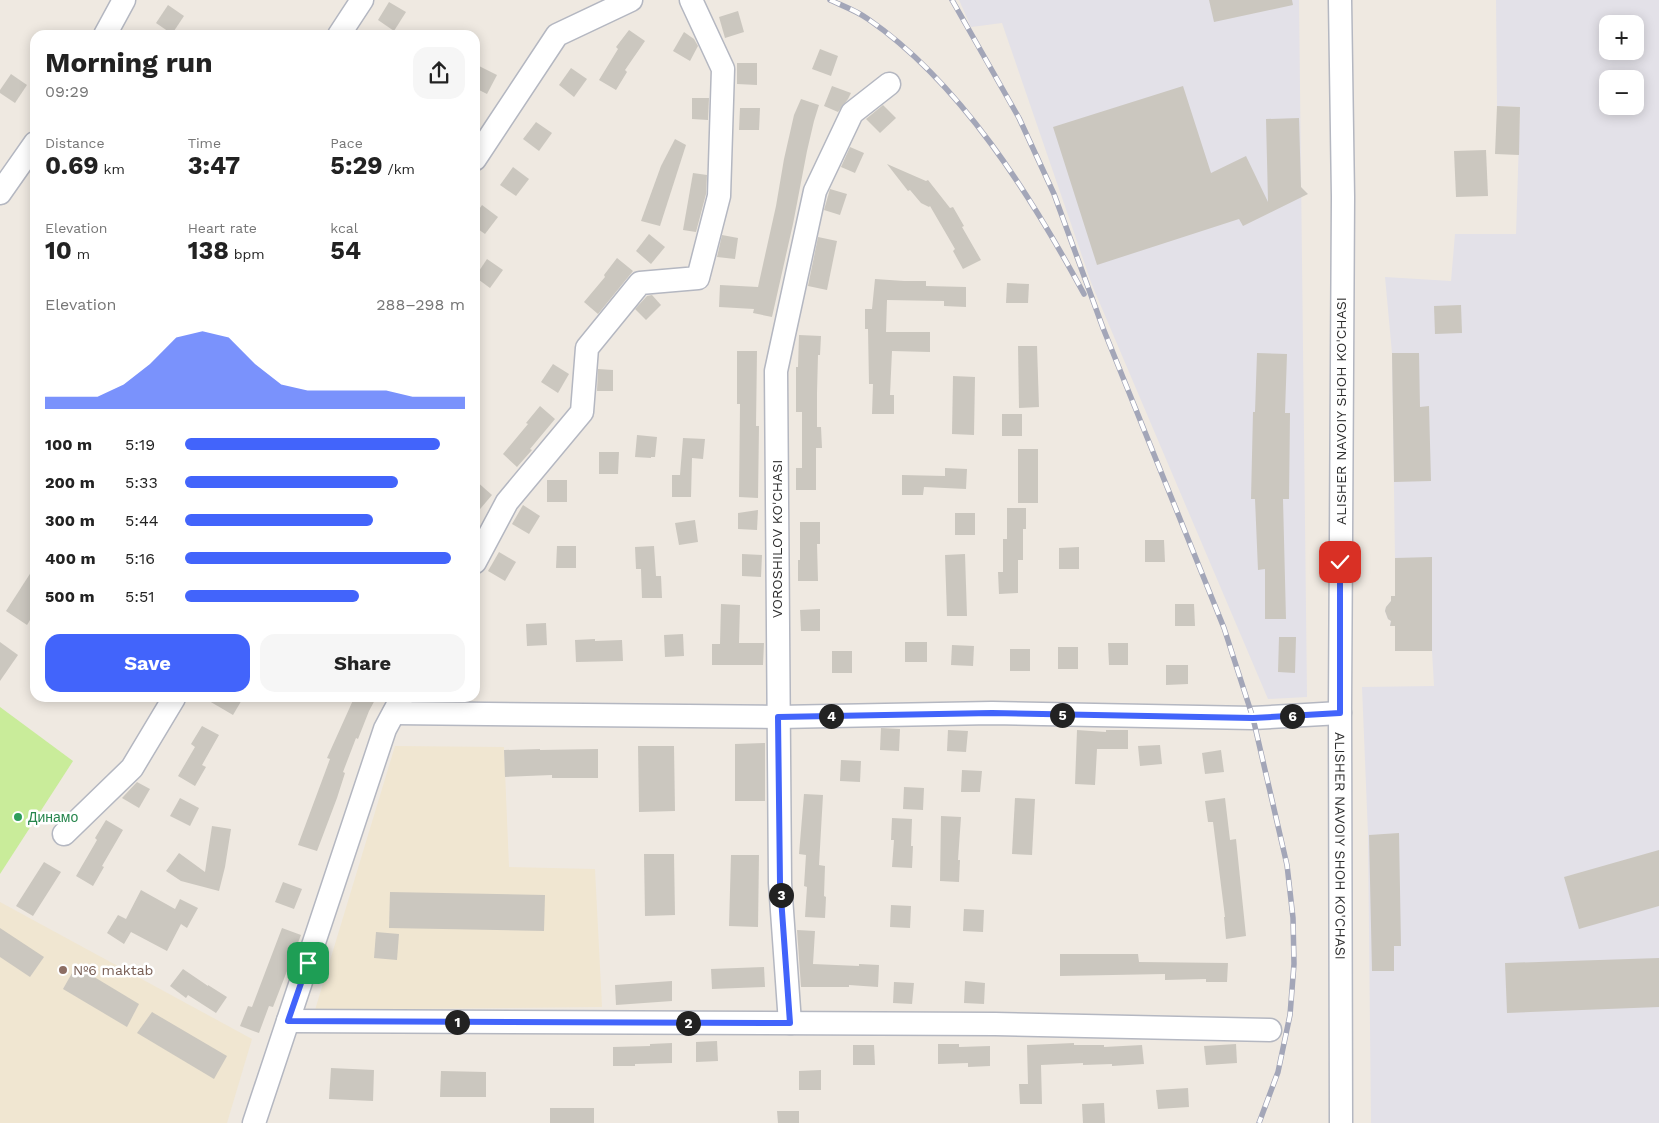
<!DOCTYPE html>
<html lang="en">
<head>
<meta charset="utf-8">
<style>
  :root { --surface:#fff; --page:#f6f6f6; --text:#222; --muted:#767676; --accent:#4264fb }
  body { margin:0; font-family:"Work Sans",sans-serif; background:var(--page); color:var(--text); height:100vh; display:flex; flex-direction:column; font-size:19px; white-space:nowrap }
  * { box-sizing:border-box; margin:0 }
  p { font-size:16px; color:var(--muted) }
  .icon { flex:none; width:28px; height:28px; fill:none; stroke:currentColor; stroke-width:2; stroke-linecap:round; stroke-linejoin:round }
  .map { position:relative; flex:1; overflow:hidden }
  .sheet { position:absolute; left:30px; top:30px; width:450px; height:672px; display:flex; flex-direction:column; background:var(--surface); border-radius:15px; box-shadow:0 2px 12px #0003 }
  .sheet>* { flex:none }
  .controls { position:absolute; left:1599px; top:15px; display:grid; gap:10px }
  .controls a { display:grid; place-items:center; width:45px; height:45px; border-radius:10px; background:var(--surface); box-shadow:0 2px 12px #0003; font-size:25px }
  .pin { position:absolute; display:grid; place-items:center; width:42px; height:42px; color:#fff; margin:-21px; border-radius:10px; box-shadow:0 2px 8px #0006 }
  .km { position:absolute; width:25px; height:25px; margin:-12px; border-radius:50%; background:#222; color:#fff; font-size:14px; line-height:25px; text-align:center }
  .round { display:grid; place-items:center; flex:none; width:52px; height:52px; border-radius:15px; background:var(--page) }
  .overview { display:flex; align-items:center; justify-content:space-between; height:85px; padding:0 15px }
  h1 { font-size:28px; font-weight:700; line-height:38px }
  .metrics { display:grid; grid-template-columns:repeat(3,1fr); gap:8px; height:85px; padding:5px 15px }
  .metrics div { display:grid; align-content:center }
  .metrics b { font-size:25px; font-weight:700 }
  .metrics small { font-size:14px; font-weight:400 }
  .metrics p { font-size:14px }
  .chart { height:140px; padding:10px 15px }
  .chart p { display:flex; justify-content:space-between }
  .chart svg { width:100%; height:90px; margin-top:5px; fill:var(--accent); opacity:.7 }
  .action { display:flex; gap:10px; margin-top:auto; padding:10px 15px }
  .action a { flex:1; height:58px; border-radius:15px; background:var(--accent); color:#fff; font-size:20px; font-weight:700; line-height:58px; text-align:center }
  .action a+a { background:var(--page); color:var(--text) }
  ul { padding:0 15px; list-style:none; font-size:16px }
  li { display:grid; grid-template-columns:80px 60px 1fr; align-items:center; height:38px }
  li i { height:12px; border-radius:6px; background:var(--accent) }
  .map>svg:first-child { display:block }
  .industrial { fill:#e3e1e8; fill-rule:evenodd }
  .education { fill:#f0e6d1 }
  .pitch { fill:#c9ec9a }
  .building { fill:#cbc7bf }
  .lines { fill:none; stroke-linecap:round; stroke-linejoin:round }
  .minor-casing { stroke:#b4b7c1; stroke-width:25 }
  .minor { stroke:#fff; stroke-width:22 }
  .rail-casing { stroke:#a3a6b8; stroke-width:5.5 }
  .rail { stroke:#fff; stroke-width:4; stroke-dasharray:11; stroke-linecap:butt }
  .route-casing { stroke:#fff; stroke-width:10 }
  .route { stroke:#4264fb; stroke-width:6 }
  .leisure-dot { fill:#2e9e5b; stroke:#fff; stroke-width:2 }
  .education-dot { fill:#8d6e63; stroke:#fff; stroke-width:2 }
  .labels { text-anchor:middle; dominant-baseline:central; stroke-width:5; stroke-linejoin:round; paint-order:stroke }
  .street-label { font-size:14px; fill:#2e2e2e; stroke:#fff }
  .leisure-label { font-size:14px; fill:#27864d; stroke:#fff; text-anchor:start }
  .education-label { font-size:14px; fill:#785e54; stroke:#fff; text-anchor:start }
</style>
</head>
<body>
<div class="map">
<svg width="1659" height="1123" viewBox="0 0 1659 1123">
  <rect width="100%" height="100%" fill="#efe9e1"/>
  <g class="industrial">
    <polygon points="959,0 1299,0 1307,697 1268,699 1092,285 1002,23 971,27"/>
    <path d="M1496,0H1659V1123H1371L1368,834L1362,687L1434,686L1432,651L1395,626H1390L1391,621L1388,619L1385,611L1386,607L1391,601V596H1395V558L1392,353L1385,277L1451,281L1455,234H1516L1520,107L1497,106ZM1608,24H1635V51H1608ZM1608,79H1635V106H1608Z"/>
  </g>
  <g class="education">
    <polygon points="395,746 504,747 509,867 595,869 602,1007 315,1010"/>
    <polygon points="0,902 252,1039 227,1123 0,1123"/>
  </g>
  <polygon class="pitch" points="0,707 73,761 0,874"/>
  <g class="building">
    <polygon points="1209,0 1292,0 1293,5 1214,22"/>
    <polygon points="389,2 406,12 394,31 378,20"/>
    <polygon points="168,5 184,16 172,34 156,23"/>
    <polygon points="738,11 744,32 725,38 719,17"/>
    <polygon points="629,30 645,41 625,70 627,72 616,90 599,80 618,49 616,47"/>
    <polygon points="684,32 694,39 698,46 690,61 673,51"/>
    <polygon points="820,49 838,56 831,76 812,69"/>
    <polygon points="737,63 757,63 757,85 737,84"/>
    <polygon points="479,66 497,75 487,94 475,88 475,74"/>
    <polygon points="571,68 587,79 574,97 559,85"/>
    <polygon points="11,74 27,85 15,103 0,93 0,90"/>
    <polygon points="832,86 851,93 848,99 838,112 824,106"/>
    <polygon points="1183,86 1211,173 1246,156 1268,202 1266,119 1299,118 1301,187 1308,194 1243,226 1239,219 1097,265 1053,127"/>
    <polygon points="692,98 709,98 708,120 692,119"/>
    <polygon points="801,99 819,105 814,121 807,151 793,224 772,317 753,313 754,309 719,307 720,285 758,287 776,206 784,159 794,115"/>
    <polygon points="883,105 896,118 880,133 866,119"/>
    <polygon points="1497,106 1520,107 1519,155 1495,154"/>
    <polygon points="740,108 760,108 759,130 739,130"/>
    <polygon points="536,122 552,133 539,151 523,139"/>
    <polygon points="675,139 686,145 660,226 641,221 661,166"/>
    <polygon points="850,147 864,153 855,173 841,167"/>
    <polygon points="1486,150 1488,196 1456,197 1454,151"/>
    <polygon points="887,164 926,181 928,180 950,208 953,207 964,226 962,227 981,260 963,269 953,251 955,249 930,206 929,207 921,203 910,190 908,191"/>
    <polygon points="513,167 529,179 516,196 500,185"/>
    <polygon points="693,173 707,175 706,194 696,232 683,230"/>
    <polygon points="830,189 847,194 840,215 824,210"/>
    <polygon points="482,205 498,217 485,234 475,227 475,215"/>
    <polygon points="649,234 665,247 651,264 636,251"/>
    <polygon points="722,235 738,238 735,259 717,257"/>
    <polygon points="818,237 837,241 827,290 808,286"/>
    <polygon points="617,258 633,271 598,314 584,302 605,277 604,275"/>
    <polygon points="487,259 503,270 490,288 475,277"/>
    <polygon points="875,279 904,281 926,281 926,286 966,287 966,307 944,306 944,301 887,300 886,332 930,332 930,352 892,351 890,395 894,395 894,414 872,414 873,384 869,384 868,329 865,329 865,309 872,309"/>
    <polygon points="1007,283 1029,284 1028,303 1006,303"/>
    <polygon points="652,295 661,305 646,320 635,309 647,296"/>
    <polygon points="1461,305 1462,333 1435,334 1434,306"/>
    <polygon points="799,335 821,336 820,355 818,355 817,393 817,427 821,427 822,448 816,448 816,490 796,490 796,468 802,468 802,412 796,412 796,367 798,367"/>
    <polygon points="1018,346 1037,346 1039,407 1019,408"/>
    <polygon points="737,351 757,351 756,426 759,426 758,498 739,497 740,404 737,404"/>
    <polygon points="1257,353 1287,354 1285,413 1290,413 1289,499 1283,499 1286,619 1265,619 1265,569 1258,570 1255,499 1251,499 1253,412 1255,412"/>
    <polygon points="1392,353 1419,353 1420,407 1429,406 1431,481 1394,482"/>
    <polygon points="553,364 569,374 558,393 541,382"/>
    <polygon points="598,369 613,370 613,391 597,391"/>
    <polygon points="953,376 975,377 974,435 952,434"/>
    <polygon points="540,406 555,419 530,449 532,450 517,467 503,454 528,424 526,423"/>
    <rect x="1002" y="414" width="20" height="22"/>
    <polygon points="637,435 657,437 655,457 651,457 651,458 635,457"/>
    <polygon points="683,438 705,439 703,459 692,458 691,497 672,497 672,475 680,475"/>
    <rect x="1018" y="449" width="20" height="54"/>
    <polygon points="599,452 619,452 618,474 599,474"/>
    <polygon points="945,468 967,469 966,489 924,487 923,495 902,495 902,475 945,476"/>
    <polygon points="475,480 492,495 475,515"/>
    <rect x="547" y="480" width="20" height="22"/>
    <polygon points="523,505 540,516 529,534 512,524"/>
    <polygon points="1007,508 1026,508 1026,529 1023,529 1023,560 1018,560 1018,593 999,594 998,572 1003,572 1003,539 1007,539"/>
    <polygon points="758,510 757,530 738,529 738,513"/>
    <rect x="955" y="513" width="20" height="22"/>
    <polygon points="695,520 698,542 679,545 675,523"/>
    <polygon points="800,522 820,522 820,544 817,544 818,581 798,581 798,560 800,560"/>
    <polygon points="1145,540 1164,540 1165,562 1145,562"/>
    <polygon points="557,546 576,546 576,568 556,568"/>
    <polygon points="654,546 656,576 661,576 662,598 642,598 641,569 636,569 635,547"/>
    <polygon points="1079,547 1079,569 1059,569 1059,548"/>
    <polygon points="499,552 516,562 505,581 488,571"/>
    <polygon points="742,554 762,555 761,577 742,576"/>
    <polygon points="965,554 967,616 947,616 945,555"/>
    <polygon points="1432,557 1432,651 1395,651 1395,626 1390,626 1391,621 1388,619 1385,611 1386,607 1391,601 1391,596 1395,596 1395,558"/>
    <polygon points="35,566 35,612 27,625 6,611"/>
    <polygon points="721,604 740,605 739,643 764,643 763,665 712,665 712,644 720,644"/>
    <polygon points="1175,604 1194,604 1195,626 1175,626"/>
    <polygon points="820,609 820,631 801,631 800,610"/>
    <polygon points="546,623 547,645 527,646 526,624"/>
    <polygon points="683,634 684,656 665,657 664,635"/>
    <polygon points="1279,637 1296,637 1295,673 1278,672"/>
    <polygon points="595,639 595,641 622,640 623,661 576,662 575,640"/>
    <polygon points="0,642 18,655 0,681"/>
    <rect x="905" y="642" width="22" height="20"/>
    <polygon points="1108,643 1128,643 1128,665 1109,665"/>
    <polygon points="952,645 974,646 973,666 951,665"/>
    <rect x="1058" y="647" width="20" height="22"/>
    <rect x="1010" y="649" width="20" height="22"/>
    <rect x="832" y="651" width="20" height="22"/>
    <polygon points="1166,665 1188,665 1188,684 1166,685"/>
    <polygon points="204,698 243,698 233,715"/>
    <polygon points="354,698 376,698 369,711 358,739 356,738 343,772 345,773 337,798 317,851 298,845 330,759 327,758"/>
    <polygon points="202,726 219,735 202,765 206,767 195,786 178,776 195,747 191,744"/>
    <polygon points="881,728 900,729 899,751 880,750"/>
    <polygon points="948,730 968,731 966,752 947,751"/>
    <polygon points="1077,730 1106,732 1106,730 1128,730 1128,749 1097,749 1095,785 1075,784"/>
    <polygon points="765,743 765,801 735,801 735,744"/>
    <polygon points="1160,745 1162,764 1140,766 1138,746"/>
    <polygon points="638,746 674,746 675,811 639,812"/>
    <polygon points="540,749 540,750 598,749 598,778 552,778 552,775 505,777 504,750"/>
    <polygon points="1221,750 1224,772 1205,774 1202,753"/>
    <polygon points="841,760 861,761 860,782 840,781"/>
    <polygon points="962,770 982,771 980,792 961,792"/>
    <polygon points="137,782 150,789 139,808 122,798"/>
    <polygon points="904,787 924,788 923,810 903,809"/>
    <polygon points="804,794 823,795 819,865 825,866 824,896 826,897 825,918 805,917 807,887 804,886 806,855 799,854"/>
    <polygon points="180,798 199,808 190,826 170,816"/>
    <polygon points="1015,798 1035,799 1032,855 1012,854"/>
    <polygon points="1225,798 1230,840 1236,839 1246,936 1226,939 1224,917 1225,917 1213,822 1208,822 1205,801"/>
    <polygon points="941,816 961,817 958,860 960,860 959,882 940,881"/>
    <polygon points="892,818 912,819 911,846 913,846 912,868 892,867 894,840 891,840"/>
    <polygon points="106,820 123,830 102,866 104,867 93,886 76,876 97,840 95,838"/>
    <polygon points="212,826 231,829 225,867 219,891 181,881 166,871 179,853 205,872"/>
    <polygon points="1399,833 1401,946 1394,946 1394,971 1372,971 1369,835"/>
    <polygon points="1659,850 1659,906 1579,929 1564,877"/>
    <polygon points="644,854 674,854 675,915 645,916"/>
    <polygon points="731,855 759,855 758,927 729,926"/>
    <polygon points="44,862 61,872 33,916 16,906"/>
    <polygon points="283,882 302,889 294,909 275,902"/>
    <polygon points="141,890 175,909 180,899 198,908 187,928 181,924 167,951 131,932 124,944 107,933 118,915 126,919"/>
    <polygon points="390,892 545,895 544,931 389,928"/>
    <polygon points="891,905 911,906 910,928 890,927"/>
    <polygon points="964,909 984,910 983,932 963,931"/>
    <polygon points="0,928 44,957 30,977 0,957"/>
    <polygon points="282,928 301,935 273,1007 269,1006 259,1033 240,1026 248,1006 252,1007"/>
    <polygon points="797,930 815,931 813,964 859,966 859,964 879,965 878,987 849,985 849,987 801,987"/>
    <polygon points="376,932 399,934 397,960 374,958"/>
    <polygon points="1060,954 1138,954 1139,962 1228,963 1227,982 1206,982 1206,979 1165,980 1165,974 1060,976"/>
    <polygon points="1659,958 1659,1007 1507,1013 1505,963"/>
    <polygon points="76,966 139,1004 127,1027 63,989"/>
    <polygon points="764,967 765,987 712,989 711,969"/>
    <polygon points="183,969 208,986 208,985 227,997 216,1013 188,995 186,998 170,986"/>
    <polygon points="672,981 672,1001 616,1005 615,985"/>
    <polygon points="965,981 985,983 984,1004 964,1003"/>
    <polygon points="894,982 914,983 912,1004 893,1003"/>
    <polygon points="152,1012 227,1056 214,1079 137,1033"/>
    <polygon points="717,1041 718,1061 696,1062 696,1042"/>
    <polygon points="672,1043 672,1063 635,1064 635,1066 613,1066 613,1047 650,1046 650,1044"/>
    <polygon points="1074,1043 1074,1045 1104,1045 1104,1047 1142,1045 1144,1064 1112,1066 1112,1064 1083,1065 1083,1063 1041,1065 1042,1104 1020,1104 1019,1084 1028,1084 1027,1045"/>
    <polygon points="938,1044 959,1044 959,1047 990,1046 990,1066 968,1067 968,1063 938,1064"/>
    <polygon points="1236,1044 1237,1063 1206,1065 1204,1046"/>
    <polygon points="853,1045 874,1045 875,1065 853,1065"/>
    <polygon points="331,1068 374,1070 373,1101 329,1099"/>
    <polygon points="821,1070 821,1090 799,1090 799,1071"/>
    <polygon points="441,1071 486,1072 486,1097 440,1097"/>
    <polygon points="1188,1088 1189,1107 1158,1109 1156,1090"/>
    <polygon points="1104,1103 1105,1123 1083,1123 1082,1104"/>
    <rect x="550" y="1108" width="44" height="15"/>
    <polygon points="777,1111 799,1111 799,1123 778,1123"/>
  </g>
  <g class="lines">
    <g class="minor-casing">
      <g id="minor">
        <path id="s1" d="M1340,0L1343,197L1340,708L1341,1123"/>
        <polyline points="105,35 124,0"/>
        <polyline points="339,35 362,0"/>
        <polyline points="475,159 557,35 631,0"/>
        <polyline points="0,193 35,143"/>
        <polyline points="475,562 507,502 582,412 587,348 640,283 698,278 719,196 723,69 691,0"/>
        <polyline points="394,713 778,717 992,713 1253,718 1340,713"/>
        <polyline points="64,834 132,768 174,698"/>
        <polyline points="288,1021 995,1024 1270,1030"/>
        <polyline points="790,1023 780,883 776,371 815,191 852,113 889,84"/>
        <polyline points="254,1123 385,729 401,699"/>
      </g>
    </g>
    <use href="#minor" class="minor"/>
    <g class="rail-casing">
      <g id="rail">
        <path d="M830,0C843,6 857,11 868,19C961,83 1031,196 1084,294"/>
        <polyline points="952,0 1019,118 1054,194 1103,328 1224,628 1253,718 1287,865 1293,918 1294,964 1290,1015 1278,1072 1259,1123"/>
      </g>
    </g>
    <use href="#rail" class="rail"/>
  </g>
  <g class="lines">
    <g class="route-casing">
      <polyline id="route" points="308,963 288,1021 790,1023 780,883 778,717 992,713 1253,718 1340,713 1340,562"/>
    </g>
    <use href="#route" class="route"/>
  </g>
  <circle class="leisure-dot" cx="18" cy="817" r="5"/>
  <circle class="education-dot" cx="63" cy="970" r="5"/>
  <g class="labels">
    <g class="street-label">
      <text transform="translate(1341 411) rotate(-90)">ALISHER NAVOIY SHOH KO'CHASI</text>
      <text transform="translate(777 539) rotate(-90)">VOROSHILOV KO'CHASI</text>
      <text stroke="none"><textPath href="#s1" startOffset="846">ALISHER NAVOIY SHOH KO'CHASI</textPath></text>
    </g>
    <g class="leisure-label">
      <text x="28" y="817">Динамо</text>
    </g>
    <g class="education-label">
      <text x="73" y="970">№6 maktab</text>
    </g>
  </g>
</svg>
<div class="controls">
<a>+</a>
<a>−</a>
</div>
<div class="pin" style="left:308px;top:963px;background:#1e9e55"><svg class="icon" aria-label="arrive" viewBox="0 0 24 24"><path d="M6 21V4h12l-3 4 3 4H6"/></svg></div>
<div class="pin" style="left:1340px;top:562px;background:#d93025"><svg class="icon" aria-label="check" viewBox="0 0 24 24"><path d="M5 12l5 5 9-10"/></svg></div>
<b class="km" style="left:457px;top:1022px">1</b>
<b class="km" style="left:688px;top:1023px">2</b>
<b class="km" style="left:781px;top:895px">3</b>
<b class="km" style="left:831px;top:716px">4</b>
<b class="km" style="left:1062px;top:715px">5</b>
<b class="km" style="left:1292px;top:716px">6</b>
<section class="sheet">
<div class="overview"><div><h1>Morning run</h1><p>09:29</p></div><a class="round"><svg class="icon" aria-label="share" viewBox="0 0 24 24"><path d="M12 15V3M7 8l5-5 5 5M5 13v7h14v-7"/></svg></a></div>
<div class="metrics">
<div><p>Distance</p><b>0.69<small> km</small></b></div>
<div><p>Time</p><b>3:47</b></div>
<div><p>Pace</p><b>5:29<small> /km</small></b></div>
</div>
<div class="metrics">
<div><p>Elevation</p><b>10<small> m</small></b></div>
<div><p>Heart rate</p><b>138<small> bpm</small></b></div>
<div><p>kcal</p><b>54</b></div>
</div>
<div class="chart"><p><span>Elevation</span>288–298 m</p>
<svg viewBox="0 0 160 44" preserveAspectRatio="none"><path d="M0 44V38L10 38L20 38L30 32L40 22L50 9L60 6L70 9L80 22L90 32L100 35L110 35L120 35L130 35L140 38L150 38L160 38V44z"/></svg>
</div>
<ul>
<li><b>100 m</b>5:19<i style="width:91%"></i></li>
<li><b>200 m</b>5:33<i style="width:76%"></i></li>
<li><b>300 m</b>5:44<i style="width:67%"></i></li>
<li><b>400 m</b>5:16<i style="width:95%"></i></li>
<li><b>500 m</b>5:51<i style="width:62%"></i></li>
</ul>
<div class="action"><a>Save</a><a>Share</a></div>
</section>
</div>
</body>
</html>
